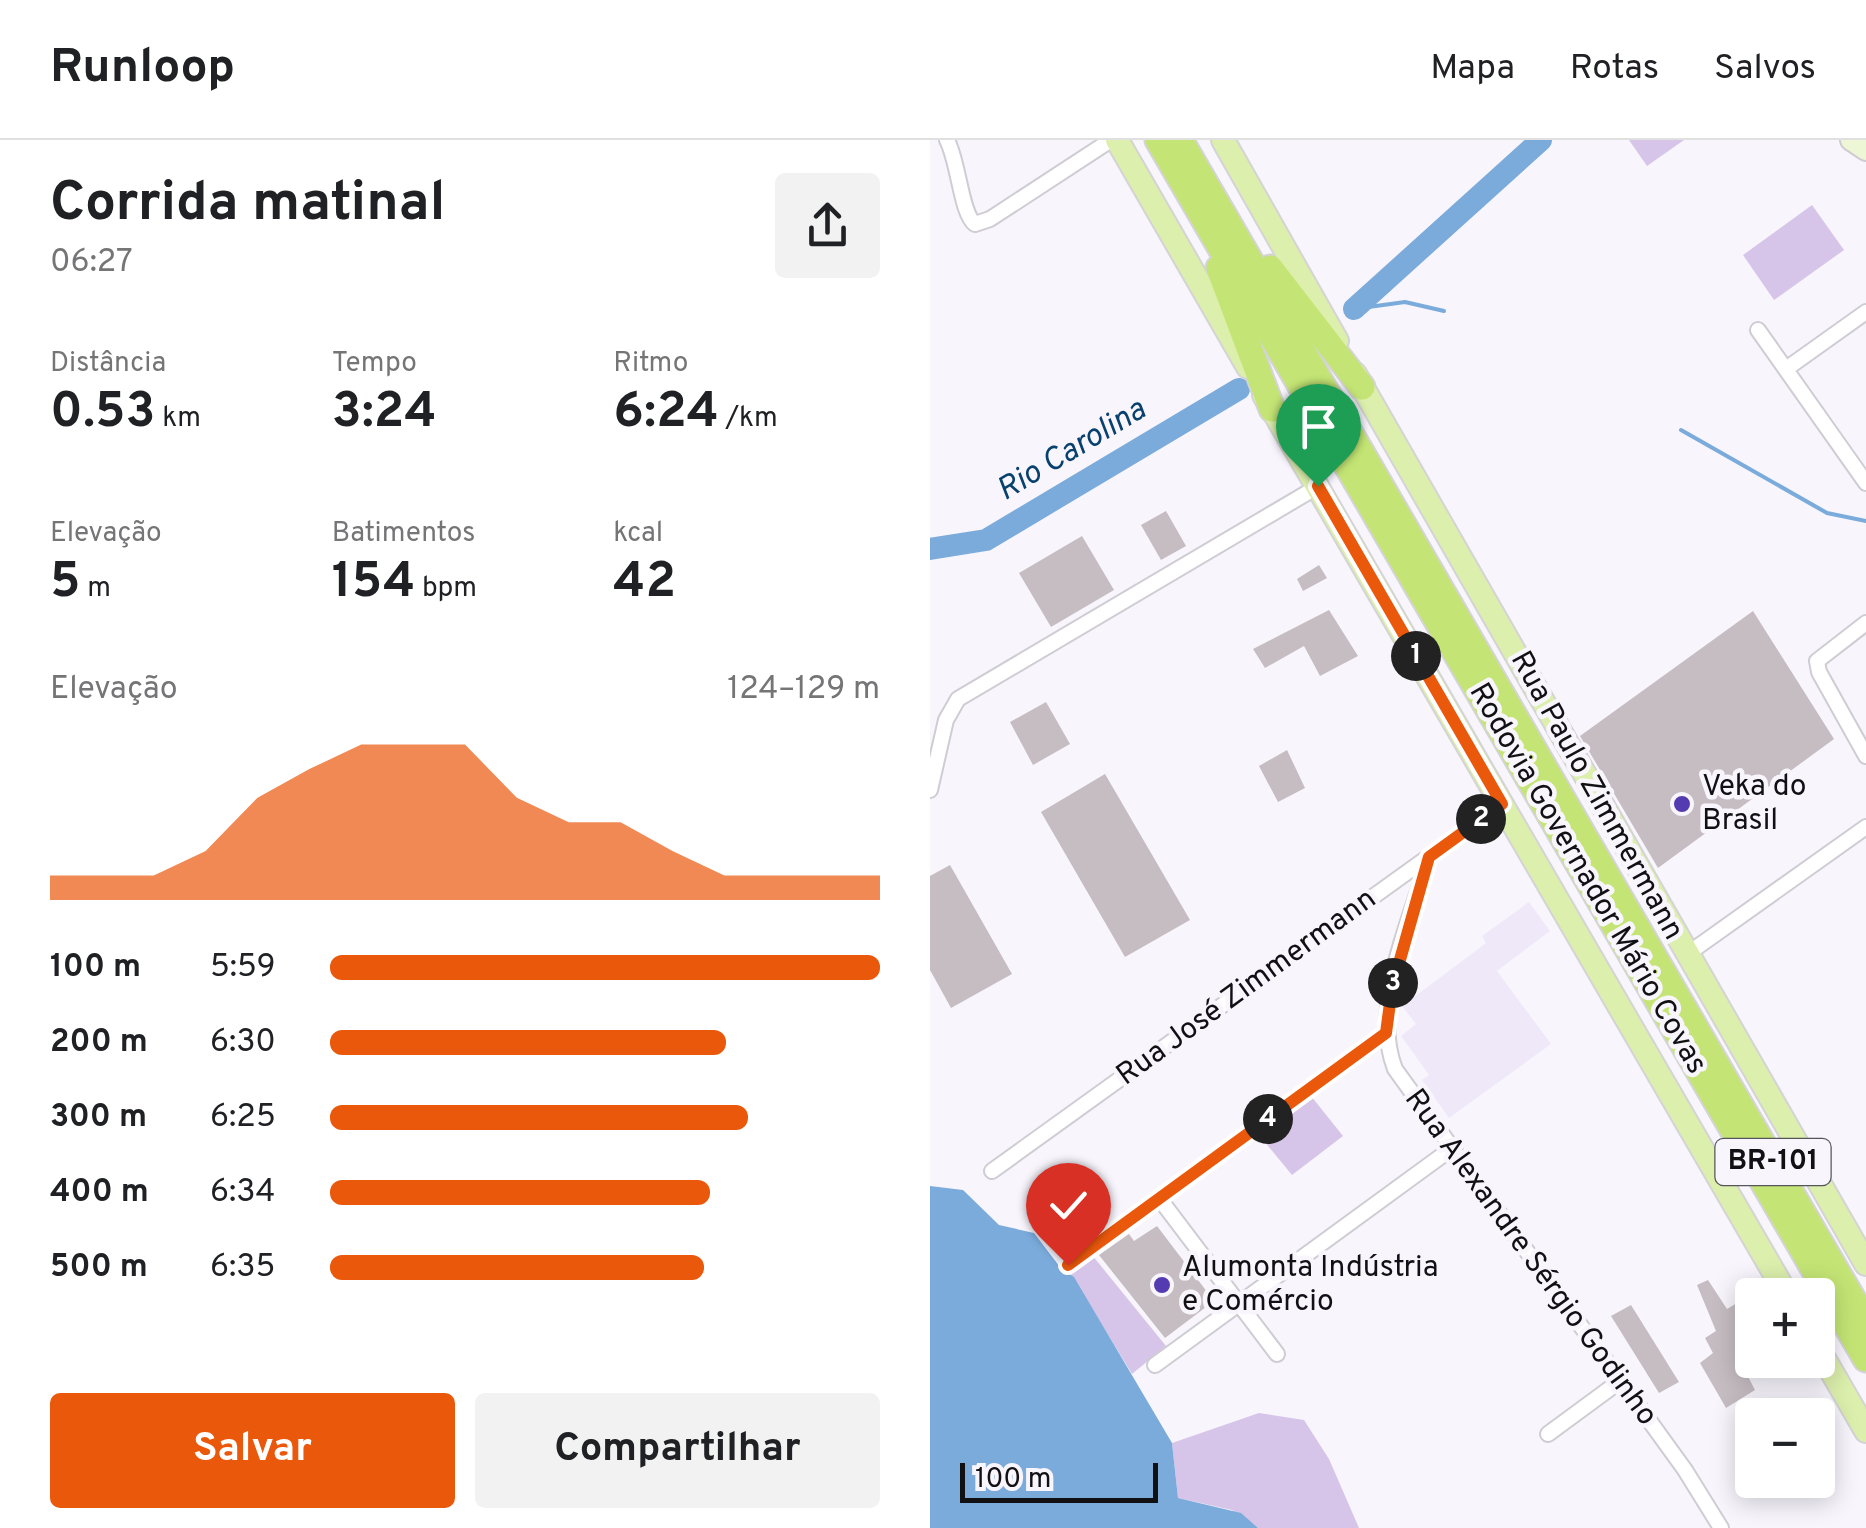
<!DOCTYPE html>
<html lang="pt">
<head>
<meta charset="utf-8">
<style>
  :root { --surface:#fff; --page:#f2f2f2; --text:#202124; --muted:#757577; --line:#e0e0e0; --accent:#ea580c }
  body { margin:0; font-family:Overpass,sans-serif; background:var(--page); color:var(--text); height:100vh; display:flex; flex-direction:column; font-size:38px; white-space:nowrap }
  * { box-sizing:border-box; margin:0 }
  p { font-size:32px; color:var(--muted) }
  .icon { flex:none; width:55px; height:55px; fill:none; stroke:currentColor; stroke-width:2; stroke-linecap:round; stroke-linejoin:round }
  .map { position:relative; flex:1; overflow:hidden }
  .panel { display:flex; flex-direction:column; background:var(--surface); width:930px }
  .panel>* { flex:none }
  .buttons { position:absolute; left:805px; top:1138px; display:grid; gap:20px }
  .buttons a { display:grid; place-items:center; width:100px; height:100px; border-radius:10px; background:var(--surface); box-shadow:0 5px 25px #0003; font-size:50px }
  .scale { position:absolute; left:30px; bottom:25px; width:198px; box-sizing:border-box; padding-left:10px; border:5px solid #111013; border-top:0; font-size:28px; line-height:35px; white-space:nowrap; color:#111013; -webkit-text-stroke:8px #f8f5fd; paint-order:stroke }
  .pin { position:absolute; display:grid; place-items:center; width:85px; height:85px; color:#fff; margin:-102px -42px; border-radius:50% 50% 50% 0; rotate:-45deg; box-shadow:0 0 10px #0007 }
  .pin .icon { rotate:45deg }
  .km { position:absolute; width:50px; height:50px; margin:-25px; border-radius:50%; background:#222; color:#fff; font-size:28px; line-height:50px; text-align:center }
  .round { display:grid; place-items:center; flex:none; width:105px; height:105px; border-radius:10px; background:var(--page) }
  .headline { display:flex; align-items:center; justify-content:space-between; height:170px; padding:0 50px }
  h1 { font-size:55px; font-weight:700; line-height:75px }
  .metrics { display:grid; grid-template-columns:repeat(3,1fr); gap:15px; height:170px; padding:10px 50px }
  .metrics div { display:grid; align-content:center }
  .metrics b { font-size:50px; font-weight:700 }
  .metrics small { font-size:28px; font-weight:400 }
  .metrics p { font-size:28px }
  .chart { height:280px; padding:20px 50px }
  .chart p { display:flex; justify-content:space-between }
  .chart svg { width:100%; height:180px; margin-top:10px; fill:var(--accent); opacity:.7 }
  .action { display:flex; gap:20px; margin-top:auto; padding:20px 50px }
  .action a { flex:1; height:115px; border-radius:10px; background:var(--accent); color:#fff; font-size:40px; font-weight:700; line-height:115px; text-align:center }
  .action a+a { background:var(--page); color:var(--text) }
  ul { padding:0 50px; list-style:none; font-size:32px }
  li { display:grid; grid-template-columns:160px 120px 1fr; align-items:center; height:75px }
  li i { height:25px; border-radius:12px; background:var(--accent) }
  header { display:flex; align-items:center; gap:60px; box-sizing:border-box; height:140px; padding:0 50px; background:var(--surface); border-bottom:2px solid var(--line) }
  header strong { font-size:48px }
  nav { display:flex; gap:55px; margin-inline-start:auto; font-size:35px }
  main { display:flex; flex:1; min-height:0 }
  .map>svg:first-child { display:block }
  .built { fill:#efe8f8 }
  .green { fill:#d6c5e9 }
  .water { fill:#7aabdb }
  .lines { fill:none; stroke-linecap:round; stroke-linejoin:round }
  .stream { stroke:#7aabdb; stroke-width:4 }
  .river { stroke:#7aabdb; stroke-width:22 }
  .building { fill:#c6bdc2 }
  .minor-casing { stroke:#cfccd4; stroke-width:18 }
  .secondary-casing { stroke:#cfccd4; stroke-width:24 }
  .primary-casing { stroke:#d4d4d5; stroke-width:26 }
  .motorway-casing { stroke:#d4d4d5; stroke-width:29 }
  .minor { stroke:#fff; stroke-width:14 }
  .secondary { stroke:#edf7d6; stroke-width:20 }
  .primary { stroke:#dcefac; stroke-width:22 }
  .motorway { stroke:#c4e575; stroke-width:25 }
  .route-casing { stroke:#fff; stroke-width:20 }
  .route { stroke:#ea580c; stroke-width:12 }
  .poi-dot { fill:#543bb2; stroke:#f8f5fd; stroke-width:4 }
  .labels { text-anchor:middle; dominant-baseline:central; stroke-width:9; stroke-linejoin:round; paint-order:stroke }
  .shield { fill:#f8f5fd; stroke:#565559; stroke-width:2.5 }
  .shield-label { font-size:28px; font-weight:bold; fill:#111013 }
  .poi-label { font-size:30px; fill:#111013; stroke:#f8f5fd; text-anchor:start }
  .street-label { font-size:30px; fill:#111013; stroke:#f8f5fd }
  .water-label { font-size:32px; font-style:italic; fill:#08416d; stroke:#f8f5fd }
</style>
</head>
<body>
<header>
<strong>Runloop</strong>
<nav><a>Mapa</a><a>Rotas</a><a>Salvos</a></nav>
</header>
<main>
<section class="panel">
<div class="headline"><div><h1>Corrida matinal</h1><p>06:27</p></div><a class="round"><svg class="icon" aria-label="share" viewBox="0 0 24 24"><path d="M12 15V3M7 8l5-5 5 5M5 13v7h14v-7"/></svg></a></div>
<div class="metrics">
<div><p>Distância</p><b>0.53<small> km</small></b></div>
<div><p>Tempo</p><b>3:24</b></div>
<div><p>Ritmo</p><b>6:24<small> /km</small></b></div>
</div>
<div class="metrics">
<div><p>Elevação</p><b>5<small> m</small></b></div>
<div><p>Batimentos</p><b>154<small> bpm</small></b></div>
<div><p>kcal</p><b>42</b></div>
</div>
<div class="chart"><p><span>Elevação</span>124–129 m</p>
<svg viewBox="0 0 160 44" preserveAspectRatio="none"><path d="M0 44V38L10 38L20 38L30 32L40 19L50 12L60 6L70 6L80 6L90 19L100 25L110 25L120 32L130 38L140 38L150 38L160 38V44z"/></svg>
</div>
<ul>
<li><b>100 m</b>5:59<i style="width:100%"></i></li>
<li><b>200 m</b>6:30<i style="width:72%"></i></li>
<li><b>300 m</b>6:25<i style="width:76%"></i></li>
<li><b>400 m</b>6:34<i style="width:69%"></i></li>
<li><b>500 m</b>6:35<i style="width:68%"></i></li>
</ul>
<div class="action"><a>Salvar</a><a>Compartilhar</a></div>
</section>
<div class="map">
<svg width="936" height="1388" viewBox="0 0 936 1388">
  <rect width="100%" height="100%" fill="#f8f5fd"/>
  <polygon class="built" points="599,762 620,791 567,831 621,904 519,978 492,940 499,935 471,896 486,884 472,866 556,803 552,796"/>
  <g class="green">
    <polygon points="699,0 754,0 717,26"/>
    <polygon points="882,65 914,110 844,160 813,115"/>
    <polygon points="381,956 413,996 362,1035 329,995"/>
    <polygon points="162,1115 236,1206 202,1234 141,1134"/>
    <polygon points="329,1273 374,1280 399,1319 429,1388 328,1388 302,1370 248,1358 242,1303"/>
  </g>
  <polygon class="water" points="0,1046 33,1050 69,1085 104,1093 130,1127 144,1137 242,1303 248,1358 311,1373 328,1388 0,1388"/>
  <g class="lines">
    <g class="stream">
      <polyline points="424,169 475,162 514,171"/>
      <polyline points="751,290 897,373 936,381"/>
    </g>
    <g class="river">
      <polyline points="424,169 611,0"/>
      <polyline points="0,409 56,400 309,249"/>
    </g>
  </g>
  <g class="building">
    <polygon points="236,371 256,406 231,420 211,385"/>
    <polygon points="152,396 184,450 121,487 89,433"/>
    <polygon points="389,425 397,438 373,451 367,439"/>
    <polygon points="399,470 428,516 390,536 374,506 335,528 323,509"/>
    <polygon points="823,471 904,599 728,728 650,596"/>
    <polygon points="116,562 140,604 103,625 80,582"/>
    <polygon points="357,610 375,648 348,662 329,626"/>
    <polygon points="175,634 260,780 195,817 111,672"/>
    <polygon points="20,725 82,834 21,868 0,830 0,736"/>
    <polygon points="227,1086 284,1161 235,1198 169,1115 199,1094 204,1101"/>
    <polygon points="778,1140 797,1169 822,1154 822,1206 807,1215 825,1250 796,1268 770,1223 783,1213 775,1198 786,1191 767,1145"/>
    <polygon points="701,1165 749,1242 729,1253 681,1176"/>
  </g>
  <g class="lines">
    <g class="minor-casing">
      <g id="minor">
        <path d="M17,0C29,23 31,74 45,84L60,79L181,0"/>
        <polyline points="828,190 936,343"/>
        <polyline points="856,229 936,172"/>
        <polyline points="936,483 887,521 889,532 936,616"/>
        <polyline points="0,650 16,580 28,559 387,347"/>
        <path d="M499,717C481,780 440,865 465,929L755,1330L791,1388"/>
        <polyline points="756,815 936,687"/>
        <polyline points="62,1031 572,664"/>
        <polyline points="229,1058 347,1214"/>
        <polyline points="137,1125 457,893"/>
        <polyline points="225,1225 521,1009"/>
        <polyline points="618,1294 690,1241"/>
      </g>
    </g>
    <g class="secondary-casing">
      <polyline id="secondary" points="921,0 936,10"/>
    </g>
    <g class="primary-casing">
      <g id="primary">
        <polyline points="187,0 318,227"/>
        <polyline points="293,0 407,201"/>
        <polyline points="425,234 936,1124"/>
        <polyline points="334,255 857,1155"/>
        <polyline points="888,1208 936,1291"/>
      </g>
    </g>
    <g class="motorway-casing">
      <g id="motorway">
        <polyline points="228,0 936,1219"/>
        <polyline points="250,0 936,1182"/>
        <polyline points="289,128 342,269"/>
        <polyline points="340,128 432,247"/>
      </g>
    </g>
    <use href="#minor" class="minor"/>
    <use href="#secondary" class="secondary"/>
    <use href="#primary" class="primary"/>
    <use href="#motorway" class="motorway"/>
  </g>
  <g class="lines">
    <g class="route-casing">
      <polyline id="route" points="138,1125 456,893 462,848 499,717 572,664 388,346"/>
    </g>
    <use href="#route" class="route"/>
  </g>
  <g class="poi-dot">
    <circle cx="752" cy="664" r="10"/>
    <circle cx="232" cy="1145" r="10"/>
  </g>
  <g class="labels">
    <rect class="shield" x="785.5" y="999" width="115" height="46" rx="8"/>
    <g class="shield-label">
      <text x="843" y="1022">BR-101</text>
    </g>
    <g class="poi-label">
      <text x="772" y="647">Veka do<tspan x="772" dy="34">Brasil</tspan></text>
      <text x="252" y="1128">Alumonta Indústria<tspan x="252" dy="34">e Comércio</tspan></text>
    </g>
    <g class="street-label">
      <text transform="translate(666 656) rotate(61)">Rua Paulo Zimmermann</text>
      <text transform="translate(657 739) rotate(60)">Rodovia Governador Mário Covas</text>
      <text transform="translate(317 848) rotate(-36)">Rua José Zimmermann</text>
      <text transform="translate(600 1118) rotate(54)">Rua Alexandre Sérgio Godinho</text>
    </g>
    <g class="water-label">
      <text transform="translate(142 311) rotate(-31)">Rio Carolina</text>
    </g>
  </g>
</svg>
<div class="buttons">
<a>+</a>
<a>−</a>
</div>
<div class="scale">100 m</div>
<div class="pin" style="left:388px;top:346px;background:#1e9e55"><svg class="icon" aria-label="arrive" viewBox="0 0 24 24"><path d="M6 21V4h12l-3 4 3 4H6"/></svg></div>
<div class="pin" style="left:138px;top:1125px;background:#d93025"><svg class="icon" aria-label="check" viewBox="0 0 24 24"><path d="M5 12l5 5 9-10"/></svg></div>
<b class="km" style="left:486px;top:516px">1</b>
<b class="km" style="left:551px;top:679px">2</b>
<b class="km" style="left:463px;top:843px">3</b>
<b class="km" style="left:338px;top:979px">4</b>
</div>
</main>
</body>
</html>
